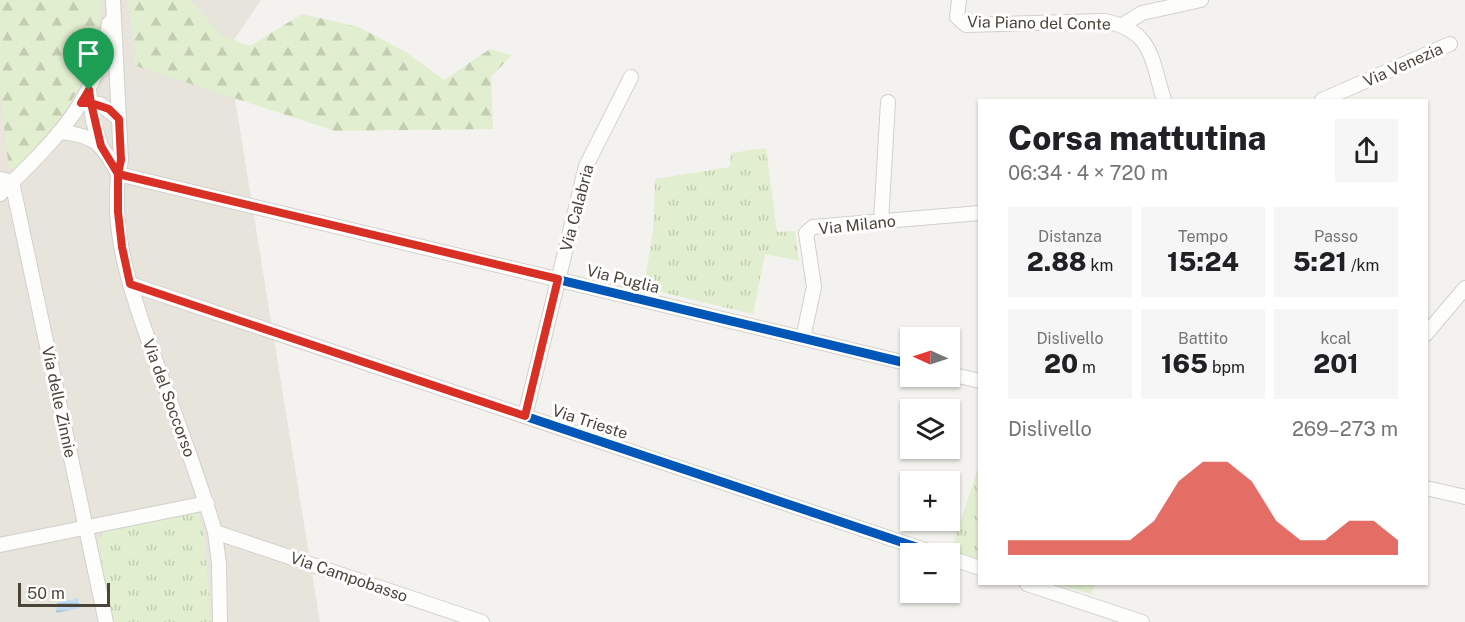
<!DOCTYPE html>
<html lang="it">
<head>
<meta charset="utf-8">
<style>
  :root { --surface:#fff; --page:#f6f6f6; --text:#202124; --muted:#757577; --accent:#d93025 }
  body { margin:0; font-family:"Public Sans",sans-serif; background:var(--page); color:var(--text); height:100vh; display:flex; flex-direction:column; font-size:22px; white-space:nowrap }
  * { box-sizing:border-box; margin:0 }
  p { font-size:20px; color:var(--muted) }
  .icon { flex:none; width:33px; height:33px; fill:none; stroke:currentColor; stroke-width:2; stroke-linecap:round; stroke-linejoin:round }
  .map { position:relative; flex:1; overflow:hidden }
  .drawer { position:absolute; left:978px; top:99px; width:450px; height:486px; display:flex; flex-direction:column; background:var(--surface); border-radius:0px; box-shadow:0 2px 4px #0004 }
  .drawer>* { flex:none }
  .needle { width:39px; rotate:273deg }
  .controls { position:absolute; left:900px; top:327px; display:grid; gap:12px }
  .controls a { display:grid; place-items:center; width:60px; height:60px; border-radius:0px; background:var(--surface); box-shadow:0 2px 4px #0004; font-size:30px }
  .scale { position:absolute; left:18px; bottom:15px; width:92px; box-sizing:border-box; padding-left:6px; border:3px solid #4b4439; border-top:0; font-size:16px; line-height:21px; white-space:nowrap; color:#4b4439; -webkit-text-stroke:4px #fff; paint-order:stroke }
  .pin { position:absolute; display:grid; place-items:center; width:51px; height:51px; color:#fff; margin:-62px -26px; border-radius:50% 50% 50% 0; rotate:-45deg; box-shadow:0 0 6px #0007 }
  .pin .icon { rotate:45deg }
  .round { display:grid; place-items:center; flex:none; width:63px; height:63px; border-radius:0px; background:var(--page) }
  .summary { display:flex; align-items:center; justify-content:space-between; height:102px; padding:0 30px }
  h1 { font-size:33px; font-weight:800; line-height:45px }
  .metrics { display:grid; grid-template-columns:repeat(3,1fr); gap:9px; height:102px; padding:6px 30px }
  .metrics div { display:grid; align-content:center; border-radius:0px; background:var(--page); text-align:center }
  .metrics b { font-size:26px; font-weight:800 }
  .metrics small { font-size:16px; font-weight:400 }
  .metrics p { font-size:16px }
  .chart { height:168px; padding:12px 30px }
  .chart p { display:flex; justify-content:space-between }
  .chart svg { width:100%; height:108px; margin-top:6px; fill:var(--accent); opacity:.7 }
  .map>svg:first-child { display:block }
  .residential { fill:#e7e4dc }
  .education { fill:#eae5da }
  .grass { fill:url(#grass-tufts) }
  .forest { fill:url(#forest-firs) }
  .water { fill:url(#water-rules) }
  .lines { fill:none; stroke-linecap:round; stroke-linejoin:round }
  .minor-casing { stroke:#d2d0cb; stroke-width:16 }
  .minor { stroke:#fdfdfc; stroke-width:14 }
  .cycleway-casing { stroke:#fff; stroke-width:13 }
  .cycleway { stroke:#0057b8; stroke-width:9 }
  .route-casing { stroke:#fff; stroke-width:12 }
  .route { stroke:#d93025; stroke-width:8 }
  .labels { text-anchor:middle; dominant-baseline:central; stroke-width:6; stroke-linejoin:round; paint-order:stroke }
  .street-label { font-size:16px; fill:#4b4439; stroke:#fff }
</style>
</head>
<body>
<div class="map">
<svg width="1465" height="622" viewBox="0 0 1465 622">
  <defs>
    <pattern id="grass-tufts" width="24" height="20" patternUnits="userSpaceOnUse" patternTransform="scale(1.5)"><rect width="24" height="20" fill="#e1eecf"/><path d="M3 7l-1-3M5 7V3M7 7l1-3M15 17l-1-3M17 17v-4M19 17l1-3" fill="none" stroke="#c3cdb2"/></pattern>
    <pattern id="forest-firs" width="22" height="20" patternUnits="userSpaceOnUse" patternTransform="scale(1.5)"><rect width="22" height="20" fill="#e1eecf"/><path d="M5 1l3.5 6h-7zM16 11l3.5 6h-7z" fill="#c3cdb2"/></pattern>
    <pattern id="water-rules" width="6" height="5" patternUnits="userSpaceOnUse" patternTransform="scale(1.5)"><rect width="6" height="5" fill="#c0ddf1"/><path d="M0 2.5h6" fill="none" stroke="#a6bfcf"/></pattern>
  </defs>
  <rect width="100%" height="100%" fill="#f4f2ee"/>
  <polygon class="residential" points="0,0 261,0 227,50 320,622 0,622"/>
  <polygon class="education" points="0,92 9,169 0,170"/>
  <g class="grass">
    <polygon points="766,148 777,232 795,231 799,261 765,254 753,314 644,288 653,230 655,179 730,167 731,153"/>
    <polygon points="979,465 979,559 951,551"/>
    <polygon points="198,511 204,535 211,622 114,622 97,541 104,530"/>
    <polygon points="1056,584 1095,584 1091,594"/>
  </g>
  <g class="forest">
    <path d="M0,0H101C98,62 76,105 34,149C26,157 20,167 9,169L0,92Z"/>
    <polygon points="128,0 190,0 222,36 250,46 302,14 359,27 407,53 444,80 490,49 512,55 491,77 493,129 335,131 133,65 136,54"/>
  </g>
  <polygon class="water" points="78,598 80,608 56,613 57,603"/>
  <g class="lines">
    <g class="minor-casing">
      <g id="minor">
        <path d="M113,0L121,160C105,231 137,307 160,373C179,426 199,478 215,532L219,564L220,622"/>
        <path d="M959,0L957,17L966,25L1104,21C1153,30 1151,59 1164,100"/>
        <polyline points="1123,25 1142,13 1201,0"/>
        <polyline points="89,90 93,121 101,146"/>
        <polyline points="1322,100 1450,44"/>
        <polyline points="84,103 100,104 119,119"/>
        <path d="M59,132C94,135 102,143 118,174"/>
        <polyline points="118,174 910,364"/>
        <polyline points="0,179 12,182 106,622"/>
        <path d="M0,194C53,142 99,100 109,23"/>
        <polyline points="881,222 888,102"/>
        <polyline points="130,284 937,554"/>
        <polyline points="1426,334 1465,288"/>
        <polyline points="803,338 814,287 806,233 813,227 980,213"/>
        <polyline points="950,374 980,381"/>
        <polyline points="525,416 586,166 631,77"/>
        <polyline points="1426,488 1465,497"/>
        <polyline points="215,532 482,622"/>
        <polyline points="0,545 207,503"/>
        <polyline points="950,558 980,568"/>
        <polyline points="1027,584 1142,622"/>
      </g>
    </g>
    <use href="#minor" class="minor"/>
    <g class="cycleway-casing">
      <g id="cycleway">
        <polyline points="118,174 910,364"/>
        <polyline points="130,284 937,554"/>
      </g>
    </g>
    <use href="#cycleway" class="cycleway"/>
  </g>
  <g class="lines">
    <g class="route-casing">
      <polyline id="route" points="89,90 81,103 91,103 101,146 118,174 118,212 122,247 130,284 525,416 558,279 118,174 121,160 119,119 109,109 91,103 89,90"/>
    </g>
    <use href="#route" class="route"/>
  </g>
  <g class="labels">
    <g class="street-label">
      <text transform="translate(1039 23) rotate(1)">Via Piano del Conte</text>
      <text transform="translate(1403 65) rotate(-24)">Via Venezia</text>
      <text transform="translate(577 208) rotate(-75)">Via Calabria</text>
      <text transform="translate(857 225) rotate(-6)">Via Milano</text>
      <text transform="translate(623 279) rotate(14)">Via Puglia</text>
      <text transform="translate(169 398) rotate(70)">Via del Soccorso</text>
      <text transform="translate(59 402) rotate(78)">Via delle Zinnie</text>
      <text transform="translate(590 422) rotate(18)">Via Trieste</text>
      <text transform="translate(349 577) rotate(19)">Via Campobasso</text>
    </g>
  </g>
</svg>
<div class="controls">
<a><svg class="needle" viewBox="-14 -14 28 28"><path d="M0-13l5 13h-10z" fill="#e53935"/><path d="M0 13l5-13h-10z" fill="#757577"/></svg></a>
<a><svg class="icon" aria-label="layers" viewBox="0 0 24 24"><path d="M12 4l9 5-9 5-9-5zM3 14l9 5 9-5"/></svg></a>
<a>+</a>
<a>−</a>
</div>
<div class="scale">50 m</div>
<div class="pin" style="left:89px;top:90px;background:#1e9e55"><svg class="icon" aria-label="arrive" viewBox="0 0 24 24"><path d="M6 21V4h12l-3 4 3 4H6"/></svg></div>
<section class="drawer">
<div class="summary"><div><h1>Corsa mattutina</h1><p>06:34 · 4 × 720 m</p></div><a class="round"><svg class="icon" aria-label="share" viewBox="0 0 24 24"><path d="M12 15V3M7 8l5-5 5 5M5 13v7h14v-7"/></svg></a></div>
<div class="metrics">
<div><p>Distanza</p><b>2.88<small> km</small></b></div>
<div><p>Tempo</p><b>15:24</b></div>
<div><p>Passo</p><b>5:21<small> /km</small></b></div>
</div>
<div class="metrics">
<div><p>Dislivello</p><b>20<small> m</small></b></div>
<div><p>Battito</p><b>165<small> bpm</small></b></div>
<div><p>kcal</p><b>201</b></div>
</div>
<div class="chart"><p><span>Dislivello</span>269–273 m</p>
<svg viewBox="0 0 160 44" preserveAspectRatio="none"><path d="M0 44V38L10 38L20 38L30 38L40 38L50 38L60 30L70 14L80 6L90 6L100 14L110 30L120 38L130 38L140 30L150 30L160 38V44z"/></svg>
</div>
</section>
</div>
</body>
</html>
